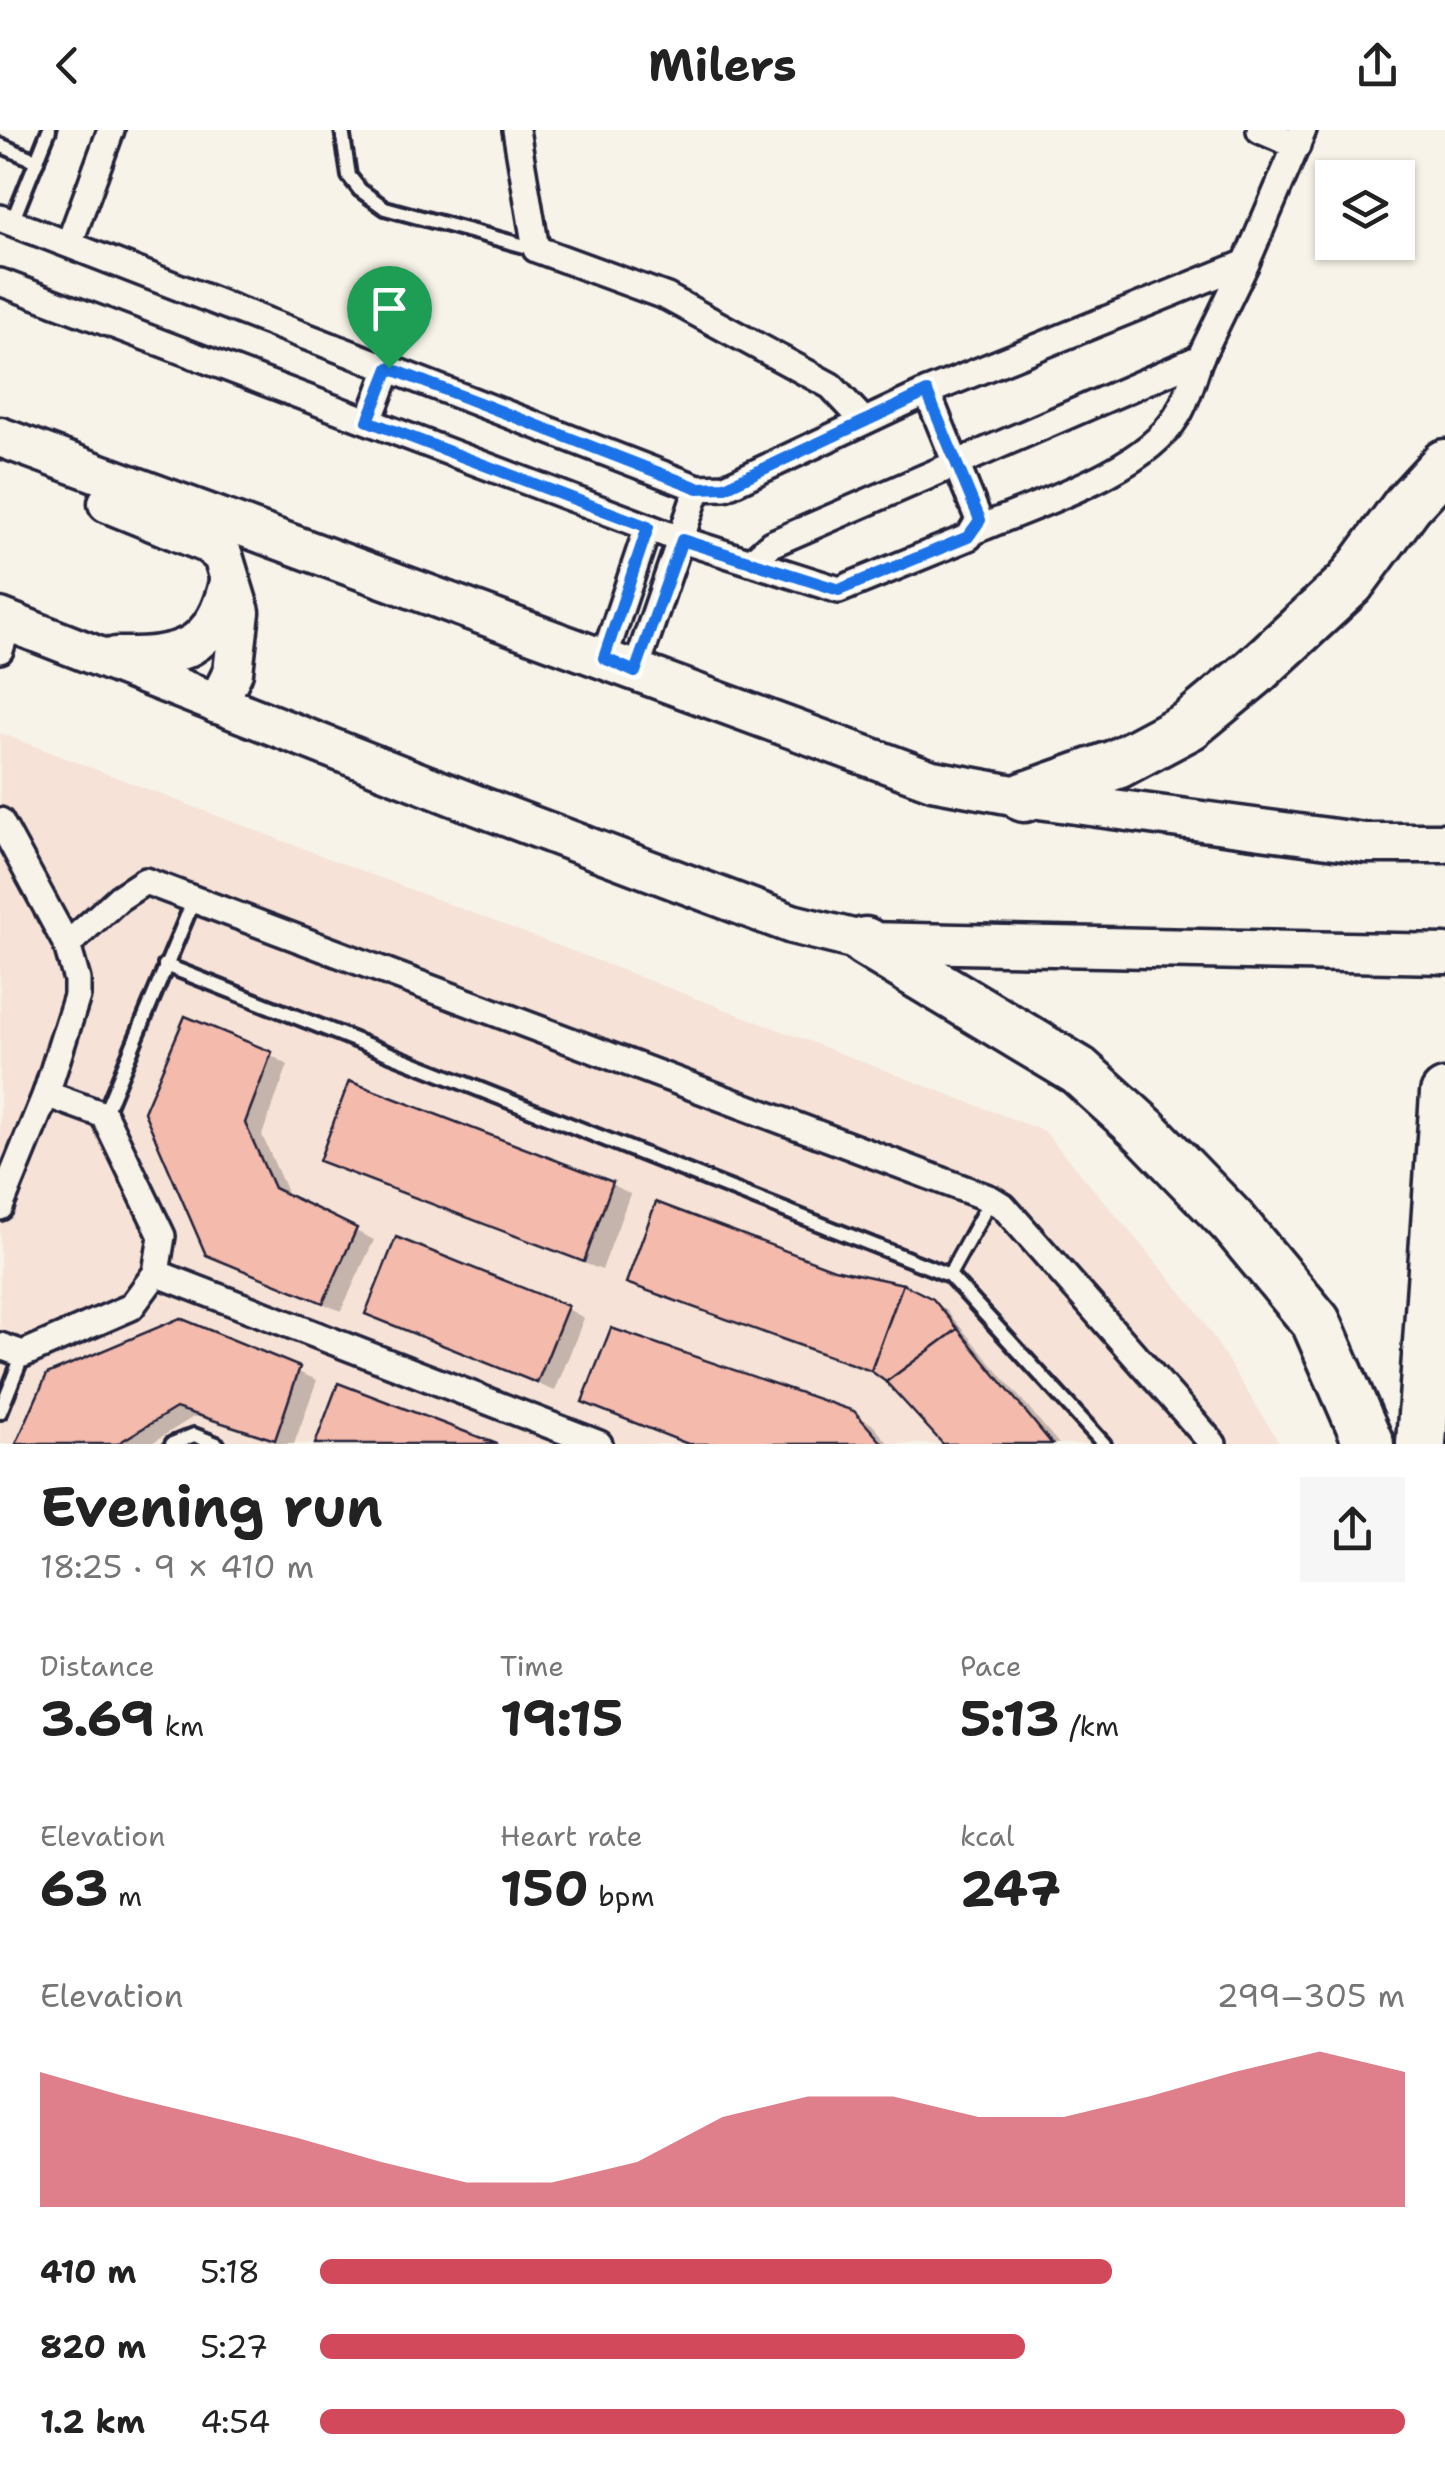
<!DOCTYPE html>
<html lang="en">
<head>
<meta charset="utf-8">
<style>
  :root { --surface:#fff; --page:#f6f6f6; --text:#222; --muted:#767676; --accent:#d1495b }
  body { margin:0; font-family:"Shantell Sans",sans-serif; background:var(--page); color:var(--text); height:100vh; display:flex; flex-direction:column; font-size:38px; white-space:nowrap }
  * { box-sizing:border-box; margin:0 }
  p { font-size:32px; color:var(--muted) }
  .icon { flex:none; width:55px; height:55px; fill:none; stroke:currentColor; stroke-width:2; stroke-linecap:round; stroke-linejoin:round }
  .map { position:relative; height:1314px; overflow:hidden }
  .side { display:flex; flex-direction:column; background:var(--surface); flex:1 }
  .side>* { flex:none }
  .fabs { position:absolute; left:1315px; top:30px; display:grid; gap:20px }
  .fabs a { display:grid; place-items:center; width:100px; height:100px; border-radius:0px; background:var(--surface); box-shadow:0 2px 8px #0004; font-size:50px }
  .pin { position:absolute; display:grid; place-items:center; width:85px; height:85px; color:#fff; margin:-102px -42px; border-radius:50% 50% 50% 0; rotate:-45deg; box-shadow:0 0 10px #0007 }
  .pin .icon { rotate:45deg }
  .round { display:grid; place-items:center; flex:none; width:105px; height:105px; border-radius:0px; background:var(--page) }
  .headline { display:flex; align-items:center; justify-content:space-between; height:170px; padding:0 40px }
  h1 { font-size:55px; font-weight:700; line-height:75px }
  .metrics { display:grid; grid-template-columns:repeat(3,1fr); gap:15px; height:170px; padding:10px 40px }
  .metrics div { display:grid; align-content:center }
  .metrics b { font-size:50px; font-weight:700 }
  .metrics small { font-size:28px; font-weight:400 }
  .metrics p { font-size:28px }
  .chart { height:280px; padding:20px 40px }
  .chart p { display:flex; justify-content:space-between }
  .chart svg { width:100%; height:180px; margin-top:10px; fill:var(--accent); opacity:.7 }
  ul { padding:0 40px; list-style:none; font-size:32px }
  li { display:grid; grid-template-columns:160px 120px 1fr; align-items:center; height:75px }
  li i { height:25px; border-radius:12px; background:var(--accent) }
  header { display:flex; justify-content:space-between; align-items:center; height:130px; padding:0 40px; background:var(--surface); font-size:45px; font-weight:700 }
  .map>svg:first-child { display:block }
  .built { fill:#f6e2d6 }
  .shadow { fill:#0003 }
  .building { fill:#f4baac; stroke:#22223b; stroke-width:2.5 }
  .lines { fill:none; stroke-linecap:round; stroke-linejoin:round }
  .lane-casing { stroke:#22223b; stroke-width:20 }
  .street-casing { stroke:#22223b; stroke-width:32 }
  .secondary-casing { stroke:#22223b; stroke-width:45 }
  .highway-casing { stroke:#22223b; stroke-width:55 }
  .lane { stroke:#f7f3e8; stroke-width:12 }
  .street { stroke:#f7f3e8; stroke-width:25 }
  .secondary { stroke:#f7f3e8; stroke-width:38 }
  .highway { stroke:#f7f3e8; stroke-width:48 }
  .route-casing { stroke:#fff; stroke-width:20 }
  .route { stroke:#1a73e8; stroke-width:12 }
</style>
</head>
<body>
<header><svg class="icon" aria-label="back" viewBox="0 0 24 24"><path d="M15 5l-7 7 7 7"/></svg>Milers<svg class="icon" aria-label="share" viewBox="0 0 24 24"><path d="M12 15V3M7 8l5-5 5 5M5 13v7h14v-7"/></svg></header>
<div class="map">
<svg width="1445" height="1314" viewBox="0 0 1445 1314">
  <rect width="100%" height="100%" fill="#f7f3e8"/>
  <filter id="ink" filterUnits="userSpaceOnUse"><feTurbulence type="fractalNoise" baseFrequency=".01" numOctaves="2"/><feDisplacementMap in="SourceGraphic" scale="20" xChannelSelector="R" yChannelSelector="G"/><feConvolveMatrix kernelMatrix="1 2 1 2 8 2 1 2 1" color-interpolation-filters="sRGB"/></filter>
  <g filter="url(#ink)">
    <polygon class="built" points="0,603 1044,1001 1194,1177 1280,1314 0,1314"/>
    <g class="shadow">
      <polygon points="271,925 288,935 262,1005 290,1069 374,1110 341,1181 227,1133 147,982"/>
      <polygon points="350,955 612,1054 630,1064 602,1140 339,1040 322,1030"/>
      <polygon points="833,1141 932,1172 946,1180 1059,1314 946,1314 885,1248 647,1162 629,1152"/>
      <polygon points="566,1178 584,1188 555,1261 385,1193 368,1183"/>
      <polygon points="180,1191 317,1250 294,1314 281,1314 195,1286 150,1314 19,1314"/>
      <polygon points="586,1271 853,1283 872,1294 889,1314 686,1314"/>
    </g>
    <g class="building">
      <polygon points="185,886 272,922 245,993 274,1058 357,1098 323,1173 206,1125 144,982"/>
      <polygon points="349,951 613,1052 584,1132 319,1031"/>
      <polygon points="656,1072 834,1139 903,1154 871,1241 626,1153"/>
      <polygon points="396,1107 568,1176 537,1253 365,1184"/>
      <polygon points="903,1154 933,1169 958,1199 886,1252 871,1241"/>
      <polygon points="180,1188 300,1237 275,1310 176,1278 117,1314 16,1314 47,1244"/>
      <polygon points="611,1198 854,1281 883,1314 688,1314 582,1272"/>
      <polygon points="958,1199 1052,1314 943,1314 886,1252"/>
      <polygon points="338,1253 497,1314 315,1314"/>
    </g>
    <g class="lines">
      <g class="lane-casing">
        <g id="lane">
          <polyline points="342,0 349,46 360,60 385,78 536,119"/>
          <polyline points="0,15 37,31"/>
          <polyline points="12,92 49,0"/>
          <polyline points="165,835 949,1145 1104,1314"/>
          <polyline points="104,985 195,767"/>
          <polyline points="949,1145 991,1069"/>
          <polyline points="0,1282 23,1224"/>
          <polyline points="172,1314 194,1305 217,1314"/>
        </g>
      </g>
      <g class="street-casing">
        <g id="street">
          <polyline points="516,0 536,119 667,167 831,256 863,290"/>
          <polyline points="1260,0 1297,16"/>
          <polyline points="0,88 698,358 725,357 927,262 979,390 969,407 839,460 682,410 0,152"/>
          <polyline points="69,114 111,0"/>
          <polyline points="927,262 1246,133"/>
          <polyline points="369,291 389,238"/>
          <path d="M976,400C1036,374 1142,343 1177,286C1188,269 1193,246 1200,228"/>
          <polyline points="751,432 771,414 1200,228 1246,133 1303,0"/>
          <polyline points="0,520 9,492"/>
          <polyline points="604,528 648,397"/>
          <polyline points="635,542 698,358"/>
          <polyline points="0,691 67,815"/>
          <polyline points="0,1077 46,964 77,866 77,850 67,815 119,768 145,751 991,1069 1004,1077 1213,1314"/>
          <polyline points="156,1143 599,1314"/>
          <polyline points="0,1216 23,1224 131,1177 156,1143 162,1106 104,985 46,964"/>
        </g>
      </g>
      <g class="secondary-casing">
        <g id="secondary">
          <polyline points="0,307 932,650 1024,667 1365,713 1445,713"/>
          <polyline points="108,373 209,414 223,426 240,482 233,542 217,574"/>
          <polyline points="0,488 479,676 792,794 865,812 1445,824"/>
          <path d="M116,527C179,528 214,520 229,452"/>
        </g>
      </g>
      <g class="highway-casing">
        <g id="highway">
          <polyline points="1024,667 1117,634 1190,595 1254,542 1350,453 1408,374 1445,334"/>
          <polyline points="865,812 1079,941 1145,1001 1234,1093 1316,1192 1369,1314"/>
          <polyline points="1421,1314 1445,964"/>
        </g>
      </g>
      <use href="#lane" class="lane"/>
      <use href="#street" class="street"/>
      <use href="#secondary" class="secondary"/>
      <use href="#highway" class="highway"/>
    </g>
  </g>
  <g class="lines" filter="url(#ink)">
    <g class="route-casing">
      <polygon id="route" points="389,238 698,358 725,357 927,262 980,390 968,407 839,460 682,410 635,542 604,528 648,397 368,291"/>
    </g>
    <use href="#route" class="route"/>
  </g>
</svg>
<div class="fabs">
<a><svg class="icon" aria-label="layers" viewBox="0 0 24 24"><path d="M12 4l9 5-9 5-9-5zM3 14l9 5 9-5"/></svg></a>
</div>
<div class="pin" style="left:389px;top:238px;background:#1e9e55"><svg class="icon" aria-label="arrive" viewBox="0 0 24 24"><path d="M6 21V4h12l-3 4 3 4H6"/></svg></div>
</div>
<section class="side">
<div class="headline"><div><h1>Evening run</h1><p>18:25 · 9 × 410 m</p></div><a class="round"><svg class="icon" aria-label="share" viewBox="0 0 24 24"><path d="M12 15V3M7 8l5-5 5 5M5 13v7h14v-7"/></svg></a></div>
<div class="metrics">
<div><p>Distance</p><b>3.69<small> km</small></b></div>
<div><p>Time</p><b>19:15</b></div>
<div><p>Pace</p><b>5:13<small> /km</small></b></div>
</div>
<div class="metrics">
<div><p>Elevation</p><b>63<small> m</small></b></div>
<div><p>Heart rate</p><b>150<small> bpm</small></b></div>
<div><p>kcal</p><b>247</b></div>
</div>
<div class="chart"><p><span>Elevation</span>299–305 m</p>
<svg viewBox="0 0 160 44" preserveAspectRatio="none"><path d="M0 44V11L10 17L20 22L30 27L40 33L50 38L60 38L70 33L80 22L90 17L100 17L110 22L120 22L130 17L140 11L150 6L160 11V44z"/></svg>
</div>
<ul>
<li><b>410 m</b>5:18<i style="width:73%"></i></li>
<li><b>820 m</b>5:27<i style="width:65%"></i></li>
<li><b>1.2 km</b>4:54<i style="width:100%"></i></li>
</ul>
</section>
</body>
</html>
